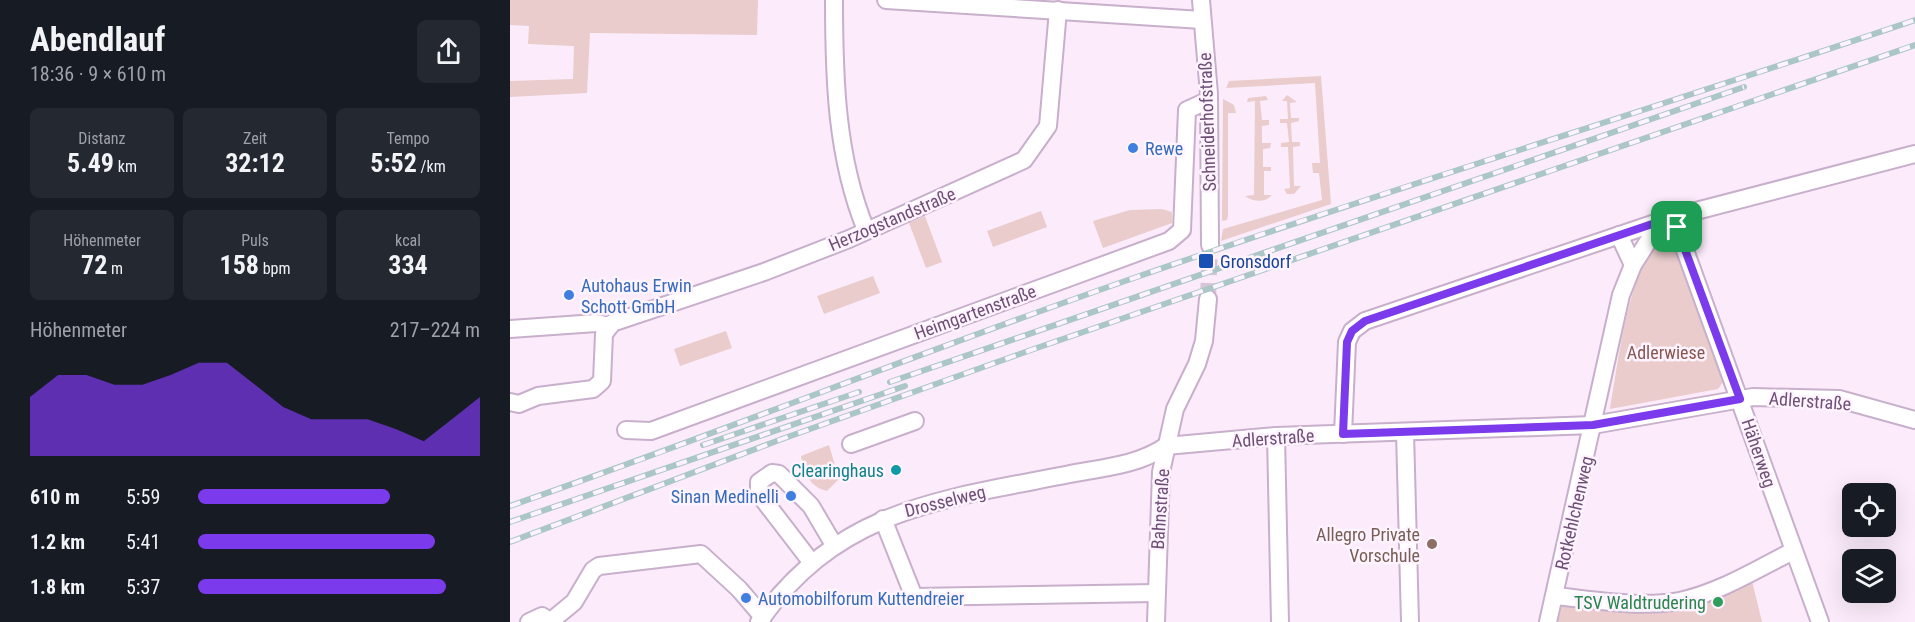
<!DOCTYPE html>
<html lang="de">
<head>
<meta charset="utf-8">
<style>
  :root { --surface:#171b24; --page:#242831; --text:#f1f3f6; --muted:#9ea1a6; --accent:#7c3aed }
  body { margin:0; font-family:"Roboto Condensed",sans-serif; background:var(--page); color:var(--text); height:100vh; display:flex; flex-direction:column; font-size:22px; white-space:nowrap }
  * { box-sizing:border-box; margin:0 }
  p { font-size:20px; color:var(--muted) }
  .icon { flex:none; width:33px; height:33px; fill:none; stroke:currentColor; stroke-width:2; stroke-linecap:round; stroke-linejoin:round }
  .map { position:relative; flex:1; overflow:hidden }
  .drawer { display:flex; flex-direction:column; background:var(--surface); width:510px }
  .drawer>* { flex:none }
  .buttons { position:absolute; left:1332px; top:483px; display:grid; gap:12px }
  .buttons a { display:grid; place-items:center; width:54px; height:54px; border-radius:9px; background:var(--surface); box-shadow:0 6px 24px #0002; font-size:30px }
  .pin { position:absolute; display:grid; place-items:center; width:51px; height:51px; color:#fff; margin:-26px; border-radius:12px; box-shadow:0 3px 9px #0006 }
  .round { display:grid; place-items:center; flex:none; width:63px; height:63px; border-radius:9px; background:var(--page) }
  .head { display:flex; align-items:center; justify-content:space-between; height:102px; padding:0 30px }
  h1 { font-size:33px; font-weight:700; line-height:45px }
  .metrics { display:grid; grid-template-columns:repeat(3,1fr); gap:9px; height:102px; padding:6px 30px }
  .metrics div { display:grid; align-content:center; border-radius:9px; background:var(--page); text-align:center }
  .metrics b { font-size:26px; font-weight:700 }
  .metrics small { font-size:16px; font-weight:400 }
  .metrics p { font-size:16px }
  .chart { height:168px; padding:12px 30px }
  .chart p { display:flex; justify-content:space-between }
  .chart svg { width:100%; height:108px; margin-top:6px; fill:var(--accent); opacity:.7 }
  ul { padding:0 30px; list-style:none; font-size:20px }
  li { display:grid; grid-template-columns:96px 72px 1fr; align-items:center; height:45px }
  li i { height:15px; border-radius:8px; background:var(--accent) }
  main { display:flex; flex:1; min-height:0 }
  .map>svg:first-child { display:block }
  .green { fill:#e9cccb }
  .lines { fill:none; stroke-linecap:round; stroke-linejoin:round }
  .minor-tunnel { stroke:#d8c5da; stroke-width:16; stroke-dasharray:16 8; stroke-linecap:butt }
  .minor-casing { stroke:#c8afcc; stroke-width:20 }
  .minor { stroke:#fff; stroke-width:16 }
  .rail-casing { stroke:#aac6c6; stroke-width:6 }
  .rail { stroke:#fef3fe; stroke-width:4; stroke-dasharray:11; stroke-linecap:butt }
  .route-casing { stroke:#fff; stroke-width:12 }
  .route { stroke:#7c3aed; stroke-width:8 }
  .shop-dot { fill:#3f7fe0; stroke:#fef3fe; stroke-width:2 }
  .transit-dot { fill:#1a4fb4; stroke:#fef3fe; stroke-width:2 }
  .culture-dot { fill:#0f9aa8; stroke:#fef3fe; stroke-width:2 }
  .education-dot { fill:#8d6e63; stroke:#fef3fe; stroke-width:2 }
  .leisure-dot { fill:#2e9e5b; stroke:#fef3fe; stroke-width:2 }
  .labels { text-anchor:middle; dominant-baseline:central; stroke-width:5; stroke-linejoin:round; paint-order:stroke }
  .street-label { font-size:18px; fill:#6e5076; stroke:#fef3fe }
  .shop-label { font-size:18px; fill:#366cbe; stroke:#fef3fe; text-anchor:start }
  .transit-label { font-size:18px; fill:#164399; stroke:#fef3fe; text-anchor:start }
  .park-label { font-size:18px; fill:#87574f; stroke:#fef3fe }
  .culture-label { font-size:18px; fill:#0d838f; stroke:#fef3fe; text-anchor:end }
  .education-label { font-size:18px; fill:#785e54; stroke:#fef3fe; text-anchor:end }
  .leisure-label { font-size:18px; fill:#27864d; stroke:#fef3fe; text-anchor:end }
</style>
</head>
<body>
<main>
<section class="drawer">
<div class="head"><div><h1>Abendlauf</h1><p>18:36 · 9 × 610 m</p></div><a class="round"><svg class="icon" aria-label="share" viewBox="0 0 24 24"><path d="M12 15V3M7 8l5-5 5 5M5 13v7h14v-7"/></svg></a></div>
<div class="metrics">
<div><p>Distanz</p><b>5.49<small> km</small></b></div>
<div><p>Zeit</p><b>32:12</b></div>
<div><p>Tempo</p><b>5:52<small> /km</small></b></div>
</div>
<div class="metrics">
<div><p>Höhenmeter</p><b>72<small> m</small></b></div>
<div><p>Puls</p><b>158<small> bpm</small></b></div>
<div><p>kcal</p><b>334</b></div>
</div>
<div class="chart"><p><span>Höhenmeter</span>217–224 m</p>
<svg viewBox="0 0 160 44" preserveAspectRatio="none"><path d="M0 44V20L10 11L20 11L30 15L40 15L50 11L60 6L70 6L80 15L90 24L100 29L110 29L120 29L130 33L140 38L150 29L160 20V44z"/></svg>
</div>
<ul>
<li><b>610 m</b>5:59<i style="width:68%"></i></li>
<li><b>1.2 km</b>5:41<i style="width:84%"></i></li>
<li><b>1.8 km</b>5:37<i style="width:88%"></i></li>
</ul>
</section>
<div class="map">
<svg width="1405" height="622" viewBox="0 0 1405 622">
  <rect width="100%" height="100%" fill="#fcecfb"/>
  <g class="green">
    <polygon points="0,0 248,0 247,35 80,33 77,93 0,97 0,81 63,79 64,46 18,44 19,26 0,25"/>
    <polygon points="811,76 821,204 711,241 713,229 812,200 809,173 803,173 802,163 810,163 805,83 716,88 719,81"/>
    <polygon points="777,95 787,102 780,103 781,118 789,118 789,121 781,123 782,142 790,142 790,146 783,147 784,186 791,186 784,194 777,194 774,189 780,188 778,147 771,147 771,143 779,142 777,123 770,123 770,119 778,119 777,101 772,101"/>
    <path d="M756,96L758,100L750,101L752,120H759V125L752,126V143H761L760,148L753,149V167H761V171H754V195H762C755,203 743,202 735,196L744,195L745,101L737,102L738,98Z"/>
    <polygon points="713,99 724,105 726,113 718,113 718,216 717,220 712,221"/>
    <polygon points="652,209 662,212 662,223 593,248 583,221 620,210"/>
    <polygon points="531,211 537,227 483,247 477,231"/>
    <polygon points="415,216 432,262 416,268 399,223"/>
    <path d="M1158,235L1167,249L1213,382L1208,389L1100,409C1107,372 1120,249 1158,235Z"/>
    <polygon points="363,276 370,293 314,314 307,296"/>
    <polygon points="216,331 222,348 170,366 164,349"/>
    <path d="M319,445L329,479L317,491C299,487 294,472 291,456Z"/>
    <polygon points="1242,581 1252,622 1048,622 1052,606 1057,605 1125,610"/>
  </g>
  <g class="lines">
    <polyline class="minor-tunnel" points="698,299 700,245"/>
    <g class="minor-casing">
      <g id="minor">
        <path d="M324,0C324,78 326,157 356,230"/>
        <polyline points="376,0 692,20"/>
        <polyline points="691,0 699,94 700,245"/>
        <polyline points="1163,217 1310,622"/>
        <polyline points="1109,235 1123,265"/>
        <polyline points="0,329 86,323 100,326"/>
        <polyline points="0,402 9,404 28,396 83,389 92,381 94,334 102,323 254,272 339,239 514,160 538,126 548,10"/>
        <polyline points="116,430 141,431 659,241 672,230 677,110 699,100"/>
        <polyline points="895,432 900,622"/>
        <polyline points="833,434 837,342 842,331 855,321 1163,217 1405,154"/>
        <polyline points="766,436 770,622"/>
        <polyline points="341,444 405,421"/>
        <polyline points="373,519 404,597 646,593"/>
        <polyline points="302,563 249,494 249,482 262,473 269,474 301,506 324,545"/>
        <path d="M1045,596C1085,600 1130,608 1169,601C1209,593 1247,569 1283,551"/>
        <polyline points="41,621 64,602 83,570 89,566 191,554 229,589 253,617"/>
        <polyline points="19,622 32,616 41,622"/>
        <path d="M249,622C328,508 435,499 560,474C592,468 629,465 656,446L766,436L1083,425L1243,397L1329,399L1405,420"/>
        <polyline points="646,622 651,472 665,409 687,364 694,341 698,299"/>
        <polyline points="1038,622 1111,295 1123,265 1151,221"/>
      </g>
    </g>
    <use href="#minor" class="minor"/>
    <g class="rail-casing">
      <g id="rail">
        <polyline points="380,382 1234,87"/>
        <polyline points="193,445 349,392"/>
        <path d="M0,506C207,434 411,352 618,280C879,189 1144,109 1405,20"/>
        <polyline points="0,522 395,386"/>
        <polyline points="0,542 272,439 521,350 1405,45"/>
      </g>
    </g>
    <use href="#rail" class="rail"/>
  </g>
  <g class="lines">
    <g class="route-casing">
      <polygon id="route" points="1163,217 1230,399 1083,425 833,434 837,342 842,331 855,321"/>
    </g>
    <use href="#route" class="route"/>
  </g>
  <g class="shop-dot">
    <circle cx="623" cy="148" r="6"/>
    <circle cx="59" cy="295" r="6"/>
    <circle cx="281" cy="496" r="6"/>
    <circle cx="236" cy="598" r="6"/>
  </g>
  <rect class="transit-dot" x="688" y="253" width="16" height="16" rx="3"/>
  <circle class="culture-dot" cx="386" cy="470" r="6"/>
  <circle class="education-dot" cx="922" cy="544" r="6"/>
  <circle class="leisure-dot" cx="1208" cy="602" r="6"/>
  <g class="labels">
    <g class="street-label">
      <text transform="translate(697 122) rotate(-92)">Schneiderhofstraße</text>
      <text transform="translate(382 219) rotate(-23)">Herzogstandstraße</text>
      <text transform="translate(465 312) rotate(-20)">Heimgartenstraße</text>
      <text transform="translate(1300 401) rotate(4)">Adlerstraße</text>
      <text transform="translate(763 438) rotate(-4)">Adlerstraße</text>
      <text transform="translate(1249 453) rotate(71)">Häherweg</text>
      <text transform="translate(435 501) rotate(-14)">Drosselweg</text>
      <text transform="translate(650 509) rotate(-86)">Bahnstraße</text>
      <text transform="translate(1064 513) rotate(-77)">Rotkehlchenweg</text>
    </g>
    <g class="shop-label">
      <text x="635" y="148">Rewe</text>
      <text x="71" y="285">Autohaus Erwin<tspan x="71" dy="21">Schott GmbH</tspan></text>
      <text x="269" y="496" text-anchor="end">Sinan Medinelli</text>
      <text x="248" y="598">Automobilforum Kuttendreier</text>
    </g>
    <g class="transit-label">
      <text x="710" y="261">Gronsdorf</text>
    </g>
    <g class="park-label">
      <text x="1156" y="352">Adlerwiese</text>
    </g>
    <g class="culture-label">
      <text x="374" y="470">Clearinghaus</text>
    </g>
    <g class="education-label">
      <text x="910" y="534">Allegro Private<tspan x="910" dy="21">Vorschule</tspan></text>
    </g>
    <g class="leisure-label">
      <text x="1196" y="602">TSV Waldtrudering</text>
    </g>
  </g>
</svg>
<div class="buttons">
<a><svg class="icon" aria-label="locate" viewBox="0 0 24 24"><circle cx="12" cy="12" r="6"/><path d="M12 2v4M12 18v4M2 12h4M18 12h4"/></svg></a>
<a><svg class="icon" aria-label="layers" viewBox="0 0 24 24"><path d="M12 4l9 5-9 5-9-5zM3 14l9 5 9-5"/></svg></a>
</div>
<div class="pin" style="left:1167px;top:227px;background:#1e9e55"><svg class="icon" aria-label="arrive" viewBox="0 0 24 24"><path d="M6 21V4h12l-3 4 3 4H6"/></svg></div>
</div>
</main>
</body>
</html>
